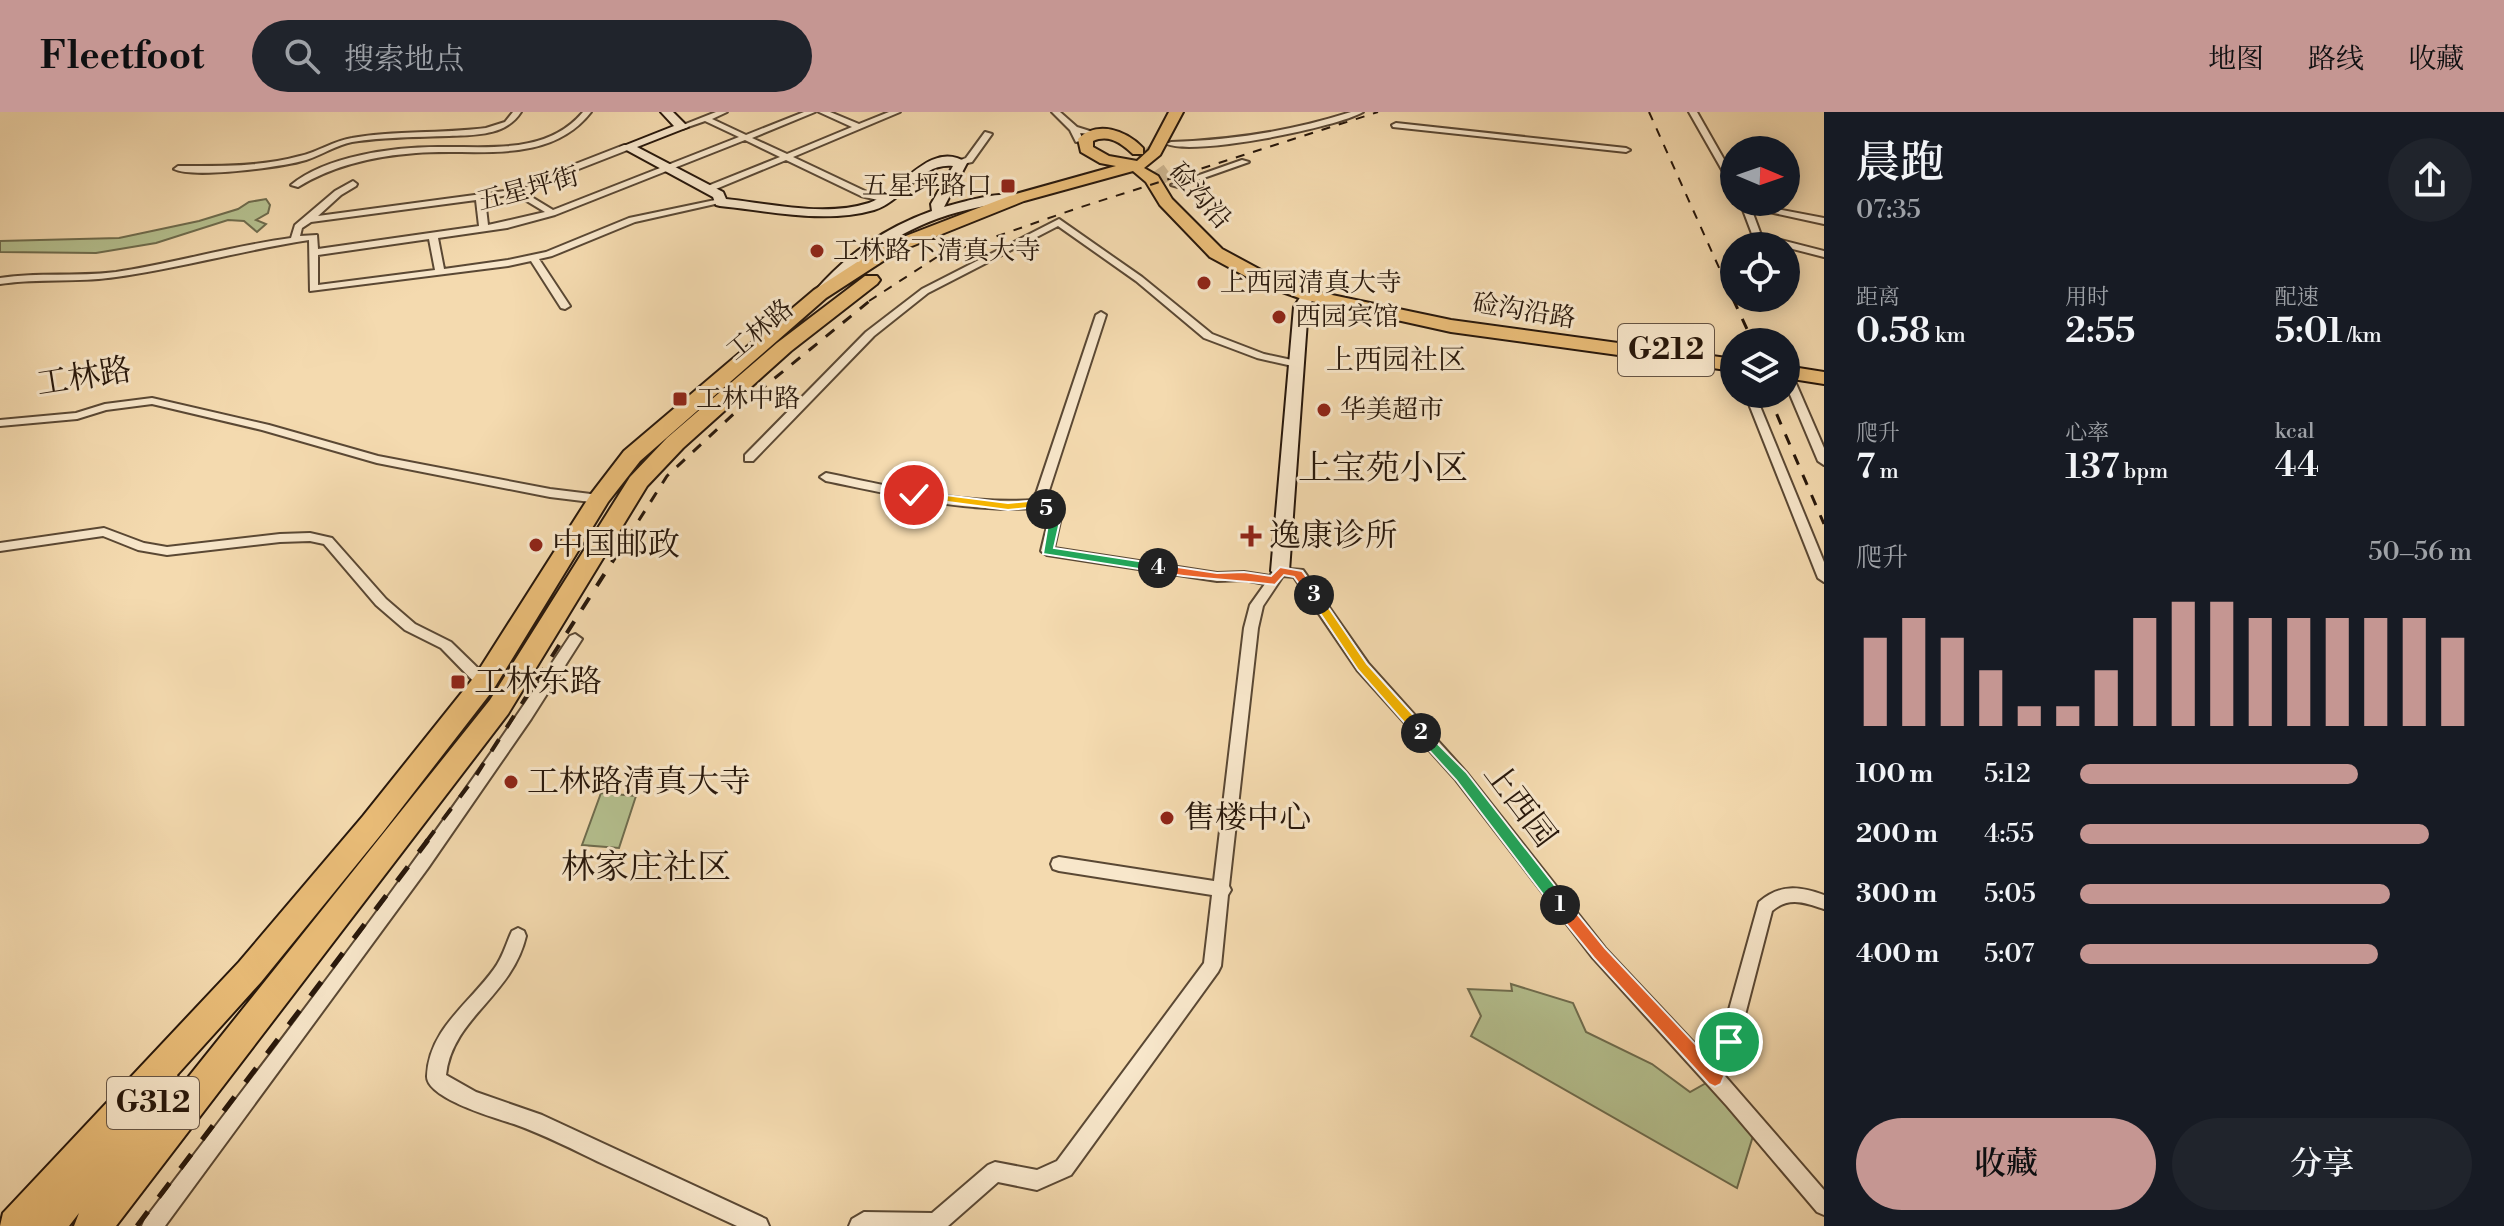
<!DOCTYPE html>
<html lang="zh">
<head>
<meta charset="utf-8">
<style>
  :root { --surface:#171b24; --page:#20242c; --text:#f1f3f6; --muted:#9ea1a6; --accent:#c59692 }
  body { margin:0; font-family:"Libre Bodoni","Noto Serif SC",serif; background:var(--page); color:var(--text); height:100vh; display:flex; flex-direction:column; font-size:30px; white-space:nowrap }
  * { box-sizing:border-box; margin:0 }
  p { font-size:26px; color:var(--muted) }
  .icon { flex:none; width:44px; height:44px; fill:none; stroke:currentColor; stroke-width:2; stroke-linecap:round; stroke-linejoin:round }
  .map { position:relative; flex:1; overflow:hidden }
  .panel { display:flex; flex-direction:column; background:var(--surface); width:680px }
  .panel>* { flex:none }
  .needle { width:52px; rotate:92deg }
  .buttons { position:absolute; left:1720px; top:24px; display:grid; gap:16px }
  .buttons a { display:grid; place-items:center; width:80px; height:80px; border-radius:50%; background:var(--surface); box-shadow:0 4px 20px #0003; font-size:40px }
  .pin { position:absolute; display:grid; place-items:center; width:68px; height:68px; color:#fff; margin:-34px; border:4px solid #fff; border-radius:50%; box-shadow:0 2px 8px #0007 }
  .km { position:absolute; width:40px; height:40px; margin:-20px; border-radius:50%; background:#222; color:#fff; font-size:22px; line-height:40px; text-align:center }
  .round { display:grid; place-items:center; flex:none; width:84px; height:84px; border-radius:42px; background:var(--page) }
  .summary { display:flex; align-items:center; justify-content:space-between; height:136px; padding:0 32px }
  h1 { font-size:44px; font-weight:600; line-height:60px }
  .figures { display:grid; grid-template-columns:repeat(3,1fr); gap:12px; height:136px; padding:8px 32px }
  .figures div { display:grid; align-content:center }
  .figures b { font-size:34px; font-weight:600 }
  .figures small { font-size:22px; font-weight:400 }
  .figures p { font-size:22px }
  .chart { height:224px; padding:16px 32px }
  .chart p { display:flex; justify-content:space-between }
  .chart svg { width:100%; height:144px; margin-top:8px; stroke:var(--accent); stroke-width:6 }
  .button { display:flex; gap:16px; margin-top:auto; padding:16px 32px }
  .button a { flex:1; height:92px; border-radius:48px; background:var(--accent); color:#111; font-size:32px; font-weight:600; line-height:92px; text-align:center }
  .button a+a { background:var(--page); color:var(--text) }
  ul { padding:0 32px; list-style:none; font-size:26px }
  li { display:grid; grid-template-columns:128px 96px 1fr; align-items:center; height:60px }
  li i { height:20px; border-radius:10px; background:var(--accent) }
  header { display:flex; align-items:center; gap:48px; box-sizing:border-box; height:112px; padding:0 40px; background:var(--accent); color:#111 }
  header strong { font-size:38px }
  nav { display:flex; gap:44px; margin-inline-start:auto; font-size:28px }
  .search { width:560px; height:72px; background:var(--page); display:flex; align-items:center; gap:20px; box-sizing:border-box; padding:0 28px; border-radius:44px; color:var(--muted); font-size:30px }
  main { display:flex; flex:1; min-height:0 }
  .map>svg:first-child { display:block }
  .green { fill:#b5c190; stroke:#6e6c4e; stroke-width:2 }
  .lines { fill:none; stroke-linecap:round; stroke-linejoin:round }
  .highway-tunnel { stroke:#cbb38e; stroke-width:16; stroke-dasharray:16 8; stroke-linecap:butt }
  .street-casing { stroke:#5a4834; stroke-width:4 }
  .secondary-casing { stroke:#27170b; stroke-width:4 }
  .highway-casing { stroke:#27170b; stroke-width:4 }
  .street { fill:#f8e7cb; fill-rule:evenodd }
  .secondary { fill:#f8e7cb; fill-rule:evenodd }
  .highway { fill:#eabd78; fill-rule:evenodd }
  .rail-far3 { stroke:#27170b; stroke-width:2; stroke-dasharray:9 9; stroke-linecap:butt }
  .rail-far2 { stroke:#27170b; stroke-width:3; stroke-dasharray:11 11; stroke-linecap:butt }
  .rail-far1 { stroke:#27170b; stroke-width:4; stroke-dasharray:14 14; stroke-linecap:butt }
  .rail { stroke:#27170b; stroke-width:5; stroke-dasharray:18 18; stroke-linecap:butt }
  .split-1 { fill:#f0652b; stroke:#fff; stroke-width:2 }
  .split-2 { fill:#22a559; stroke:#fff; stroke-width:2 }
  .split-3 { fill:#f5b400; stroke:#fff; stroke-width:2 }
  .split-4 { fill:#f0652b; stroke:#fff; stroke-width:2 }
  .split-5 { fill:#22a559; stroke:#fff; stroke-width:2 }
  .split-6 { fill:#f5b400; stroke:#fff; stroke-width:2 }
  .poi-dot { fill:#8f2418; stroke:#f8e7cb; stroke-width:3 }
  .labels { text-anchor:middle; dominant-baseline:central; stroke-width:6; stroke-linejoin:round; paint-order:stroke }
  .far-poi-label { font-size:26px; fill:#27170b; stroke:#f8e7cb; text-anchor:start }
  .far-street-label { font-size:26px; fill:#27170b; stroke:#f8e7cb }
  .far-neighbourhood-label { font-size:28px; fill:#27170b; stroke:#f8e7cb }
  .shield { fill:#f8e7cb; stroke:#665545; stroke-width:2 }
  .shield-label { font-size:30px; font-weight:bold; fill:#27170b }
  .street-label { font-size:32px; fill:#27170b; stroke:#f8e7cb }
  .poi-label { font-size:32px; fill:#27170b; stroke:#f8e7cb; text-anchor:start }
  .neighbourhood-label { font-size:34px; fill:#27170b; stroke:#f8e7cb }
</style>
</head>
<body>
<header>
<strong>Fleetfoot</strong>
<div class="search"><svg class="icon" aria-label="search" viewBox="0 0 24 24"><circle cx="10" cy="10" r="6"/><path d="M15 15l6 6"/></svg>搜索地点</div>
<nav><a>地图</a><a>路线</a><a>收藏</a></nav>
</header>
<main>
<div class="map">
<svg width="1824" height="1114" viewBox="0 0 1824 1114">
  <rect width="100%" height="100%" fill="#f4daaf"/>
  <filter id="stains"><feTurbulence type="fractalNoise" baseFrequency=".0025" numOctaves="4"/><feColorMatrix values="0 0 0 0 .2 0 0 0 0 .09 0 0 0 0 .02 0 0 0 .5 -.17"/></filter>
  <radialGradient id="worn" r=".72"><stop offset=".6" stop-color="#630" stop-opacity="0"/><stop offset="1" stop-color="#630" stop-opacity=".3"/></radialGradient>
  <g class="green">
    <polygon points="266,87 270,93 268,101 256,108 266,112 257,120 244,109 228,108 156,131 96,141 0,140 0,129 119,126 199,109 238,97 249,90"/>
    <polygon points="601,681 636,684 619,736 582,733"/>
    <polygon points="1511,872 1573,891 1586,920 1652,952 1690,980 1708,970 1753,1024 1737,1076 1471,924 1481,904 1468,877 1512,879"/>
  </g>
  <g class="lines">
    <polyline class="highway-tunnel" points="1143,38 1167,71"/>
    <g class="street-casing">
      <g id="street">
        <path d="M513,0H521C506,24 475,23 449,24C417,25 384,25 352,30C336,33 322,43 306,48C283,55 193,67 174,57L178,54C218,54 261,55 300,44C318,40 333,29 352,26C396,18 441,22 486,16L505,10Z"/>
        <path d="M583,0H591C549,54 476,36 416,41C375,44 334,53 298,75L291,73C326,44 393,35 438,35C489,34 547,43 583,0Z"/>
        <path d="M716,0H727L712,7L746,23L804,0H815L752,26L787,42L852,15L819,0H830L859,12L889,0H900L793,45L867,80L890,87L886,90L861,84L786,48L711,79H705V75L780,45L745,28L555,103L507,116L438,126L444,157L508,148L546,140L629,106L720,87L724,90L635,110L552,144L539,147L570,194L565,197L561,196L531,149L508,154L310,179L309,128C244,138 181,156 116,165C78,171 38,166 0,172V166C38,160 77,165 116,160C175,151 232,134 291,126L295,113L335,79L353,69L357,72L356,74L341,83L318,104L526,76L542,65L624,33H630V37L548,69L531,80L525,81L553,98L739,25L705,9L682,17L678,15ZM515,82L545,100L488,113L485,87ZM476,88L479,114L318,137L317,123L300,124L302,116L311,110ZM429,127L435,158L318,173V143Z"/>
        <polygon points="1052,0 1060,0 1077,15 1093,20 1089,22 1080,21 1083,28 1076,30 1070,18"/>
        <path d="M1351,0H1363C1335,16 1194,44 1167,32L1171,30C1233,28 1292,19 1351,0Z"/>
        <polygon points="1689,0 1697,0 1734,65 1734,75 1730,72"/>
        <polygon points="1396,11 1626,36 1630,38 1626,40 1393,15 1392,13"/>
        <polygon points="985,20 992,22 972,50 958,53 958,49 966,46"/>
        <polygon points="1242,48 1249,50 1178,75 1171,73"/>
        <polygon points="1740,90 1824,106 1824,112 1751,96 1761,123 1824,139 1824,145 1754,127"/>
        <polygon points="1059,107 1142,165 1212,222 1264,242 1301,250 1302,252 1297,255 1257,246 1204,226 1136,169 1058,114 928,181 874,224 753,349 745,349 745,343 866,220 922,177"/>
        <path d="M1101,200L1106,203L1045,391L1061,405L1054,436L1217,461L1244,460L1270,464L1275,456L1303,458L1368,551L1466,660L1605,836L1712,950L1720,930L1759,790C1780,772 1799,774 1824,783V797C1805,791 1789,784 1772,799L1738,930L1725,964L1824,1078V1103L1817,1100L1727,994L1593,846L1456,668L1358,559L1294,465L1283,464L1263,494L1258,516L1229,774L1231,778L1228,783L1221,854L1218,860L1071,1063L1037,1078L998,1070L948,1114H849L852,1107L864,1100L932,1101L988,1053L995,1050L1037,1058L1057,1049L1204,851L1212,783L1059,759L1053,757L1051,752L1053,747L1059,745L1214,769L1244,516L1250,493L1265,472L1244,468L1217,469L1047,443L1041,439L1049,406L1036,396C966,401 895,383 826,369L820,365L826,361C894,375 965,393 1034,388L1096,203Z"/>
        <polygon points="1786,257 1791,260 1824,336 1824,353 1818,349 1786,273"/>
        <polygon points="1745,282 1755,282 1824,450 1824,470 1818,466"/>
        <polygon points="152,286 269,313 378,344 550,377 599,383 605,387 599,391 550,385 377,351 262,318 152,292 106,298 77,307 0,314 0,308 76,301 105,292"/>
        <polygon points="104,416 144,431 167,435 280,422 310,421 332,426 386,487 415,512 451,530 487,565 494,566 496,570 489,575 479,575 441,536 405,518 376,493 324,432 310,429 280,430 167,443 138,438 103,424 0,439 0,431"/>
        <path d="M575,522L582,527L531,607L428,756L165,1114H142L145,1107C291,915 438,725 570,524Z"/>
        <path d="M518,816L524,819L526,824C512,884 452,906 446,963L476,980L542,1003L766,1107L769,1114H737C692,1093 648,1073 603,1052C574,1038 545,1023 514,1012C495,1006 426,986 427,964C429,917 469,892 494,857C503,845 506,832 512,819Z"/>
      </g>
    </g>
    <g class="secondary-casing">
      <g id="secondary">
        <path d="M661,0H673L688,15L637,35L723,80L726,87C772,92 824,105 869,91C900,81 930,26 967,51L944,95C963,90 1008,76 1024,86L1018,90C942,95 875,127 825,185L820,186L813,182L815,179C848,141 885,116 932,99L931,92L953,54C920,50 904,89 874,98C825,112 770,99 720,94L716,93L713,85L621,35L674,14Z"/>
        <polygon points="1313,172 1320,176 1308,195 1289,459 1280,465 1271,459 1294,195 1308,173"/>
      </g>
    </g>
    <g class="highway-casing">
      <g id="highway">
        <path d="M1169,0H1183L1160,43L1144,56L1158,64L1172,87L1222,137L1272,164L1313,179L1451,208L1734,247V259L1451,220L1302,187L1260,172L1210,145L1160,93L1146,70L1133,59L1024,89L897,140L826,186L640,349L608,390L493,578L383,720L261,870L177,963L182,973L490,588L630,365L667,326L777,231L865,164H877L880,168L877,172L791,239L683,336L647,374L508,602L116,1114H74L79,1101L69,1114H0L3,1101L239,850L363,704L475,564L591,382L624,339L814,178L885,132L1012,83L1116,54L1100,51L1081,40L1078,27C1097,8 1126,18 1143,36V42H1133C1121,31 1109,22 1093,29V35L1109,44L1137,49L1149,38Z"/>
        <polygon points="1786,254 1824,260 1824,272 1786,266"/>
      </g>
    </g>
    <use href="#street" class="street"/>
    <use href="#secondary" class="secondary"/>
    <use href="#highway" class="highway"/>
    <g class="rail-far3">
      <polyline points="1649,0 1734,189"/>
      <polyline points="869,189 937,145 1075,97 1378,0"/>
    </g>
    <g class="rail-far2">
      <polyline points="1733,187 1753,230"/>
      <polyline points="1768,282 1824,412"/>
      <polyline points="627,427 667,364 754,283 872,187"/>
    </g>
    <polyline class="rail-far1" points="426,730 475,665 628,425"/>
    <polyline class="rail" points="137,1114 428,728"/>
  </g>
  <polygon class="split-1" points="1560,787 1566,788 1605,836 1713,951 1723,925 1735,925 1738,930 1721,972 1715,975 1709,972 1594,846 1555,798 1555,788"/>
  <polygon class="split-2" points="1421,615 1466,660 1566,788 1566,798 1555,798 1456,668 1416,624 1414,621"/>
  <polygon class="split-3" points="1314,479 1318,480 1367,552 1426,617 1426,624 1416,624 1358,558 1308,483"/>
  <path class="split-4" d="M1158,452L1217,461L1244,460L1271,464L1280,455L1302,459L1320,483L1309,486L1294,465L1284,463L1275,473C1234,467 1194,468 1154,459L1152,456Z"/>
  <polygon class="split-5" points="1042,394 1050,394 1061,405 1054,436 1158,452 1164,456 1158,460 1043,442 1049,406 1042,399"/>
  <polygon class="split-6" points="914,379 1008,391 1039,388 1051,397 1046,401 1037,395 1008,398 910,385 910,380"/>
  <g class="poi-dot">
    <rect x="1000" y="66" width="16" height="16" rx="4"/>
    <circle cx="817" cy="139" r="8"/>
    <circle cx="1204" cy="171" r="8"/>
    <circle cx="1279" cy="205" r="8"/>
    <rect x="672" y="279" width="16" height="16" rx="4"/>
    <circle cx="1324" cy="298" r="8"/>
    <path d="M1247 412h8v8h8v8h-8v8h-8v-8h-8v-8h8z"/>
    <circle cx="536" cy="433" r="8"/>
    <rect x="450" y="562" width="16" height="16" rx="4"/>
    <circle cx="511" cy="670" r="8"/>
    <circle cx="1167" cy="706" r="8"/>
  </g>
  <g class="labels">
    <g class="far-poi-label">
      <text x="992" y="74" text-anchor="end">五星坪路口</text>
      <text x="833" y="139">工林路下清真大寺</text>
      <text x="1220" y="171">上西园清真大寺</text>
      <text x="1295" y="205">西园宾馆</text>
      <text x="696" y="287">工林中路</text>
      <text x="1340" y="298">华美超市</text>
    </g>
    <g class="far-street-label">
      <text transform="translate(528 77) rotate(-15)">五星坪街</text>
      <text transform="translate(1200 84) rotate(48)">硷沟沿</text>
      <text transform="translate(1524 199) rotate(9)">硷沟沿路</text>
      <text transform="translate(760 218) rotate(-40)">工林路</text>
    </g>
    <g class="far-neighbourhood-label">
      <text x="1396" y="248">上西园社区</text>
    </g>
    <g class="shield">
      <rect x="1618" y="212" width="96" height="52" rx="6"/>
      <rect x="107" y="965" width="92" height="52" rx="6"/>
    </g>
    <g class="shield-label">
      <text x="1666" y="238">G212</text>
      <text x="153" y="991">G312</text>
    </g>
    <g class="street-label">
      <text transform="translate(84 265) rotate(-9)">工林路</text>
      <text transform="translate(1520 693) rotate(53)">上西园</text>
    </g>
    <g class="poi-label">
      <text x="1269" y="424">逸康诊所</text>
      <text x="552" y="433">中国邮政</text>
      <text x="474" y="570">工林东路</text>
      <text x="527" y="670">工林路清真大寺</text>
      <text x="1183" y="706">售楼中心</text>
    </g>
    <g class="neighbourhood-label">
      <text x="1383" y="357">上宝苑小区</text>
      <text x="646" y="756">林家庄社区</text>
    </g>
  </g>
  <rect width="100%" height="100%" filter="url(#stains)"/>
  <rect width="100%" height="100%" fill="url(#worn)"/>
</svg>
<div class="buttons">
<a><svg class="needle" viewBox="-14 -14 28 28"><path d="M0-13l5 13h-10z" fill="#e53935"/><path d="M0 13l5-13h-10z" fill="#9ea1a6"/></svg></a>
<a><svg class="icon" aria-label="locate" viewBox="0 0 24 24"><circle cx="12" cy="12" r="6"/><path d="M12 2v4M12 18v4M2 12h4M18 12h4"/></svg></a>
<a><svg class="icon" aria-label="layers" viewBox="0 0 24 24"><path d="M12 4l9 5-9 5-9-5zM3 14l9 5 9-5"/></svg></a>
</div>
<div class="pin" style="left:1729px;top:930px;background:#1e9e55"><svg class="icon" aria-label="arrive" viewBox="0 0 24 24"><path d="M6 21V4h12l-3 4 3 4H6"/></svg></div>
<div class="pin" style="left:914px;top:383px;background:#d93025"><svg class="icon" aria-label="check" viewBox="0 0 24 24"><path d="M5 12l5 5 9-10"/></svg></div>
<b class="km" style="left:1560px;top:793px">1</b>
<b class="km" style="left:1421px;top:621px">2</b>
<b class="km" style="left:1314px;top:483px">3</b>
<b class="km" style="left:1158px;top:456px">4</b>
<b class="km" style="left:1046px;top:397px">5</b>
</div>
<section class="panel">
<div class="summary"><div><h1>晨跑</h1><p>07:35</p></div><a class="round"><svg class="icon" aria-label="share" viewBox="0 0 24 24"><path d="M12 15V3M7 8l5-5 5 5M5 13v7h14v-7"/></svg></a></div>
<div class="figures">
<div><p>距离</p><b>0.58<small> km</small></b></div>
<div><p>用时</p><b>2:55</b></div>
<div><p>配速</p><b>5:01<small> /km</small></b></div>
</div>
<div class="figures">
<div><p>爬升</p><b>7<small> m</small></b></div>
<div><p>心率</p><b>137<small> bpm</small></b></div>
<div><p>kcal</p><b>44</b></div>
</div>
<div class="chart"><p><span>爬升</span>50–56 m</p>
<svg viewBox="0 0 160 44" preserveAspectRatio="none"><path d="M5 44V17M15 44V11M25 44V17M35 44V27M45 44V38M55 44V38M65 44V27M75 44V11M85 44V6M95 44V6M105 44V11M115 44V11M125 44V11M135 44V11M145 44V11M155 44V17"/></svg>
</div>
<ul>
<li><b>100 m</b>5:12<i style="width:71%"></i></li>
<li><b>200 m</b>4:55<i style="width:89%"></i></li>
<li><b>300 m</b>5:05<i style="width:79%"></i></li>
<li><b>400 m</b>5:07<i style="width:76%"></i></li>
</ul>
<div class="button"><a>收藏</a><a>分享</a></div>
</section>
</main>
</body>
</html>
